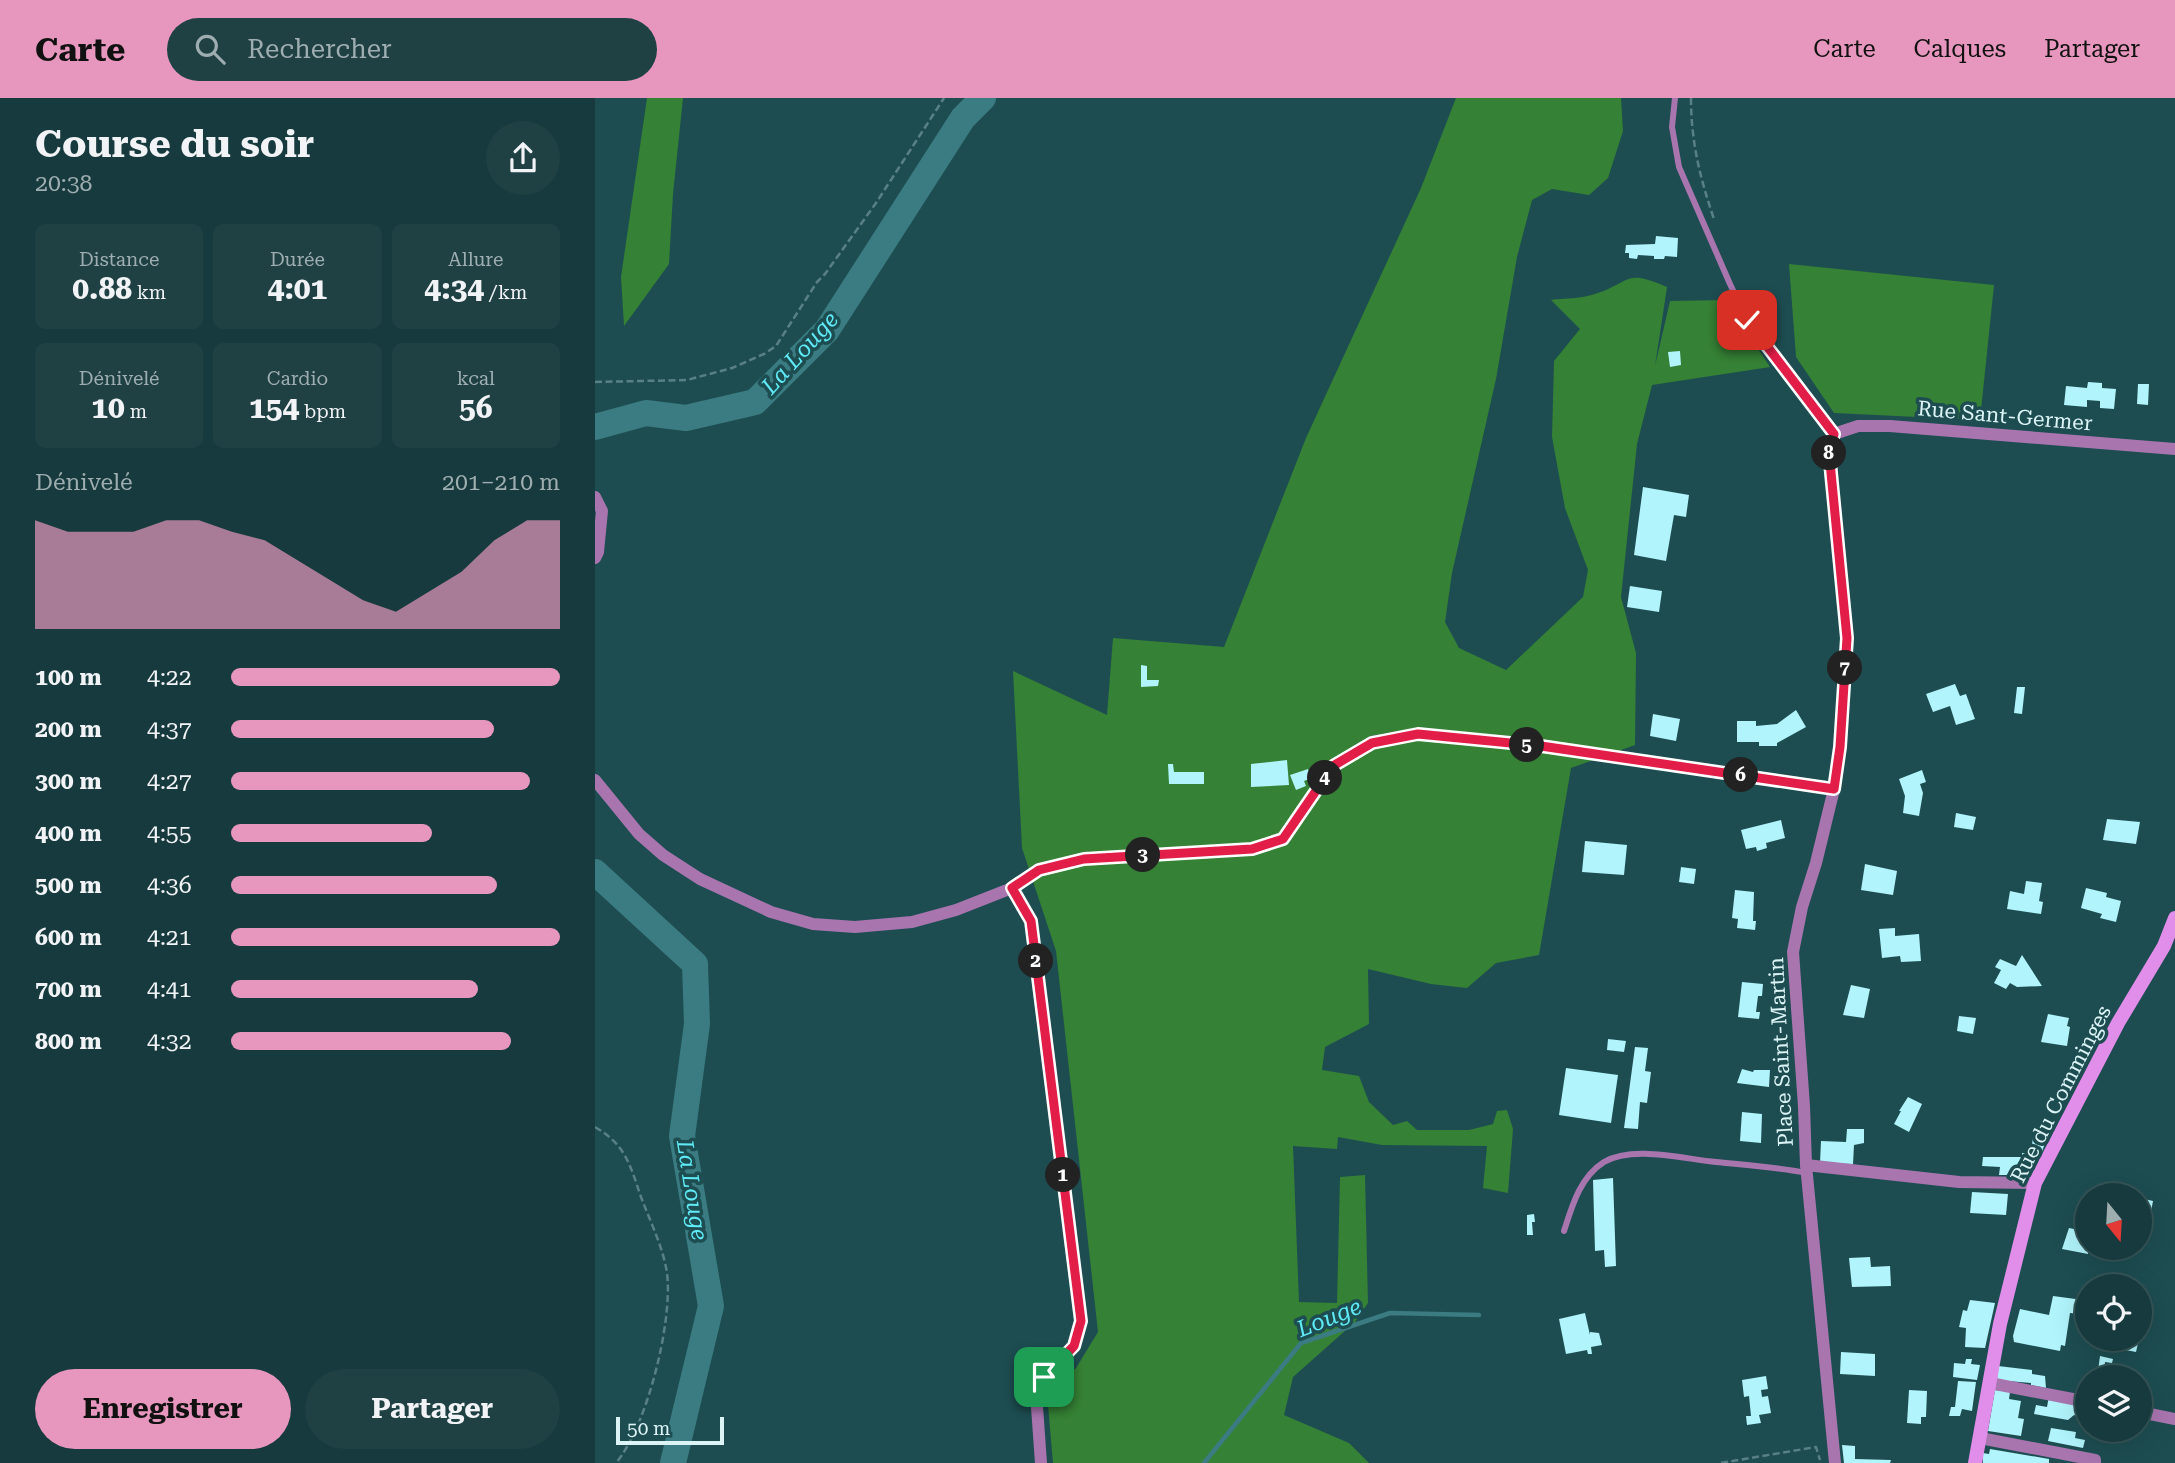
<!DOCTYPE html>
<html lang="fr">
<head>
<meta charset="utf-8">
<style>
  :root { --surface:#163a3d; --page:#1f4144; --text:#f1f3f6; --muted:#9eadb0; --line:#355457; --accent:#e797bd }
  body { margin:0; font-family:"Roboto Serif",serif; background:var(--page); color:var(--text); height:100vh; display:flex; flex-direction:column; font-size:26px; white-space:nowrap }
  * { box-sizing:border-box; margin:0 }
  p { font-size:23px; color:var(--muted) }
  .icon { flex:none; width:38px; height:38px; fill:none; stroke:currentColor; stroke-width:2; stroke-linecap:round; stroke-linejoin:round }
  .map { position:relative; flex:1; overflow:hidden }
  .panel { display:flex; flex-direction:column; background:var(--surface); width:595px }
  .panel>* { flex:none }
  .needle { width:46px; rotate:162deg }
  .fabs { position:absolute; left:1480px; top:1085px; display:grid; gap:14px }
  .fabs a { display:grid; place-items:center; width:77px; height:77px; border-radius:50%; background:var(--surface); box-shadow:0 7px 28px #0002,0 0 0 2px var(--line); font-size:35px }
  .scale { position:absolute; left:21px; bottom:18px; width:108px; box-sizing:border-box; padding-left:7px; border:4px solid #dcf4f6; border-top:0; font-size:19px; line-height:24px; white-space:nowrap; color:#dcf4f6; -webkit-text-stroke:5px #1d4d51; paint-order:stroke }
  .pin { position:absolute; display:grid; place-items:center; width:60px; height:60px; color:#fff; margin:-30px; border-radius:14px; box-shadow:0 4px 10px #0006 }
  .km { position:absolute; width:35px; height:35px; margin:-18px; border-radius:50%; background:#222; color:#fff; font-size:19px; line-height:35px; text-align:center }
  .round { display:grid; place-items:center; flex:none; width:74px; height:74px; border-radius:37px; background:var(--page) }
  .head { display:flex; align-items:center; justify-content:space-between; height:119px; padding:0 35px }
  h1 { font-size:38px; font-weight:700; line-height:52px }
  .figures { display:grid; grid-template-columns:repeat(3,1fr); gap:10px; height:119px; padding:7px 35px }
  .figures div { display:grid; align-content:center; border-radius:10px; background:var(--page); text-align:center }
  .figures b { font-size:30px; font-weight:700 }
  .figures small { font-size:19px; font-weight:400 }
  .figures p { font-size:19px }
  .chart { height:196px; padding:14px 35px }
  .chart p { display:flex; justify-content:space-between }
  .chart svg { width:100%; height:126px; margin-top:7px; fill:var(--accent); opacity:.7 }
  .action { display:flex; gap:14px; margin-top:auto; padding:14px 35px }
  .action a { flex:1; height:80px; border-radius:42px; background:var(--accent); color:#111; font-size:28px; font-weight:700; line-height:80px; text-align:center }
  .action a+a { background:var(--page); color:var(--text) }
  ul { padding:0 35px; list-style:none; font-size:23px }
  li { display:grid; grid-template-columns:112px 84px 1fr; align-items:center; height:52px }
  li i { height:18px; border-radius:9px; background:var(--accent) }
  header { display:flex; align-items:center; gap:42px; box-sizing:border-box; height:98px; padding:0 35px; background:var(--accent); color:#111 }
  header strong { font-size:33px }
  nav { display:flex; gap:38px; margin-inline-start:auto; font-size:24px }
  .search { width:490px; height:63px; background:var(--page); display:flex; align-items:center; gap:18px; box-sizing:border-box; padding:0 24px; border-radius:38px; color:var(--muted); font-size:26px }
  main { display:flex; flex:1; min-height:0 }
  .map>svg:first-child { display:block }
  .green { fill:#358135 }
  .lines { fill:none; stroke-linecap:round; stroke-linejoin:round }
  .stream { stroke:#3a7c82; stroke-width:4.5 }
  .river { stroke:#3a7c82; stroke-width:26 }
  .building { fill:#b1f4fb }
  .path { stroke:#598185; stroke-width:2.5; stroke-dasharray:7 3.5; stroke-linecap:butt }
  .lane { stroke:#a975af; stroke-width:6 }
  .street { stroke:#a975af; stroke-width:12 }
  .secondary { stroke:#e18dea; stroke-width:14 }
  .route-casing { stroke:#fff; stroke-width:14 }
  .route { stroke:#e11d48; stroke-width:9 }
  .labels { text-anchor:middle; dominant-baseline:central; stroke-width:7; stroke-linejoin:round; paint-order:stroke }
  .street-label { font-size:21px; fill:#dcf4f6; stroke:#1d4d51 }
  .water-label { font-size:23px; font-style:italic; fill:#5feaf6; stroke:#1d4d51 }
</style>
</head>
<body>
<header>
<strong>Carte</strong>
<div class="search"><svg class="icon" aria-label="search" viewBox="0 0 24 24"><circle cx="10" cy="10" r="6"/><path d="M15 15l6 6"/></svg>Rechercher</div>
<nav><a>Carte</a><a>Calques</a><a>Partager</a></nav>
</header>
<main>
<section class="panel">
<div class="head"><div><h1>Course du soir</h1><p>20:38</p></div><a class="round"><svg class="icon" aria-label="share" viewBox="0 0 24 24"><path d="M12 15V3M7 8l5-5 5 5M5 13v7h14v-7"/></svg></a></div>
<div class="figures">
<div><p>Distance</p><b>0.88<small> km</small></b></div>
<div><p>Durée</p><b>4:01</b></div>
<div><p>Allure</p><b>4:34<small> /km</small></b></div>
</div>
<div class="figures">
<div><p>Dénivelé</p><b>10<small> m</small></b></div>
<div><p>Cardio</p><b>154<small> bpm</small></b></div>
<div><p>kcal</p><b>56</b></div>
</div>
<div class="chart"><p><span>Dénivelé</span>201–210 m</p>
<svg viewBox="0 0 160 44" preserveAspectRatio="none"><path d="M0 44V6L10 10L20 10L30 10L40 6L50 6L60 10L70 13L80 20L90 27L100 34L110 38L120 31L130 24L140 13L150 6L160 6V44z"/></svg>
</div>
<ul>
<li><b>100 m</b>4:22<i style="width:100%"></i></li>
<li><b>200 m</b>4:37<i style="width:80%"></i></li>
<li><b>300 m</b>4:27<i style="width:91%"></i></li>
<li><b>400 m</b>4:55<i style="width:61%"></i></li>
<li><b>500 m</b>4:36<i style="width:81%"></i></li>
<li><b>600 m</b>4:21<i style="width:100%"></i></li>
<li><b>700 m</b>4:41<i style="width:75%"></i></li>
<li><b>800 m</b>4:32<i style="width:85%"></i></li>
</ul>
<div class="action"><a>Enregistrer</a><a>Partager</a></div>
</section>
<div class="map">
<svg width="1580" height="1365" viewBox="0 0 1580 1365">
  <rect width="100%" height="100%" fill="#1d4d51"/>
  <g class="green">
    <polygon points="52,0 88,0 78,96 74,166 29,228 26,179"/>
    <path d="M861,0H1026L1028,33L1013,80L994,97L957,91L937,102L922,159L901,281L857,475L850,524L864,550L911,572L988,499L993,472L970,410L957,339L959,263L985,231L956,202C970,200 986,201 1000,196C1037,184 1029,170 1072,189L1060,268L1075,203L1131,202L1175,269L1057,287L1042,346L1026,499L1041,555L1040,647L976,670L944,857L901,865L872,890L836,886L773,871L774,926L730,949L727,972L764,978L774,1004L798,1027L812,1023L822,1032H874L898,1026L902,1013L912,1012L918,1031L913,1095L888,1090L892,1048L787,1047L743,1039L742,1051L698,1048L704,1204L742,1205L745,1079L770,1077L773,1205L760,1224L698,1279L689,1317L754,1345L774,1365H458L452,1295L481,1270L503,1234L461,853L427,750L418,573L512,617L518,540L629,549L711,340L826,90Z"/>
    <polygon points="1194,166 1399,187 1385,322 1239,315 1201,259"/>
  </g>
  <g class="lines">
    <polyline class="stream" points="609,1365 706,1245 795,1215 884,1217"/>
    <g class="river">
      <polyline points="0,329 51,315 91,320 160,304 232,232 368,20 388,0"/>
      <polyline points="0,774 100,866 102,926 87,1038 116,1208 78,1365"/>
    </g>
  </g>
  <g class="building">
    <polygon points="1061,138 1083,140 1082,159 1070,158 1069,161 1059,161 1059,158 1043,157 1042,161 1034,160 1034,155 1030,155 1031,147 1060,146"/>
    <polygon points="1085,253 1086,267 1075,269 1073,254"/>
    <polygon points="1493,284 1507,285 1507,290 1521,291 1519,311 1505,310 1505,303 1492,302 1492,309 1469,307 1471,288 1492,290"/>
    <polygon points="1543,286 1554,286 1553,307 1542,306"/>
    <polygon points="1048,389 1094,397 1091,419 1079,417 1071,463 1039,457"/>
    <polygon points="1035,488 1067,493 1064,514 1032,509"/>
    <polygon points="546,567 552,568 552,582 564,582 563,588 546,589"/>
    <polygon points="1360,586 1365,598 1371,596 1380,621 1361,627 1355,608 1338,614 1331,596"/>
    <polygon points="1422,589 1430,589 1427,616 1419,615"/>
    <polygon points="1201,612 1211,629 1182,645 1182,648 1164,648 1164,644 1142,644 1142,623 1161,623 1161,628 1182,626"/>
    <polygon points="1058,616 1085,621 1081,643 1055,638"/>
    <polygon points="692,662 694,687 656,689 656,666"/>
    <polygon points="573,666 578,666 579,674 609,674 609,686 574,686"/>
    <polygon points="713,671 717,680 709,683 711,688 701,692 695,677"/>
    <polygon points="1327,672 1331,684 1325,686 1328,695 1324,718 1308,715 1310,698 1304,681"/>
    <polygon points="1361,715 1381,719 1378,732 1359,729"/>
    <polygon points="1512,721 1545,724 1541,746 1508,742"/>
    <polygon points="1186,722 1190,740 1171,745 1172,750 1162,753 1161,749 1151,751 1146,732"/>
    <polygon points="990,743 1032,747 1029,777 987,774"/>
    <polygon points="1270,766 1302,773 1298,797 1266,792"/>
    <polygon points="1086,769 1101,771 1099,786 1084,784"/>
    <polygon points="1431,783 1447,785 1444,803 1448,804 1446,816 1412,811 1415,793 1429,796"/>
    <polygon points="1491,790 1512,795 1511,799 1526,803 1521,824 1505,820 1507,816 1486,810"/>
    <polygon points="1140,792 1159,794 1158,823 1161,823 1160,832 1142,830 1143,821 1137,820"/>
    <polygon points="1300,830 1300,838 1324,836 1326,863 1306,864 1305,858 1287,860 1284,831"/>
    <polygon points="1427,857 1447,888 1422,889 1415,885 1411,891 1399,885 1406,872 1400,869 1405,861 1421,868"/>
    <polygon points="1147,884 1168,886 1167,898 1163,898 1161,914 1165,914 1164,921 1143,919"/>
    <polygon points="1256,887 1275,891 1269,920 1248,917"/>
    <polygon points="1453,916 1474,920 1472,928 1475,929 1472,948 1446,944"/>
    <polygon points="1364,918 1381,920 1378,936 1362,933"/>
    <polygon points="1013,941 1031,943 1029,954 1012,952"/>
    <polygon points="1040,949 1053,950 1050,973 1056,974 1052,1005 1045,1004 1043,1031 1029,1030"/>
    <polygon points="971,970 1023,977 1016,1025 964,1017"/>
    <polygon points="1147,971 1158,974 1159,972 1175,972 1174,989 1142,985"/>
    <polygon points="1313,999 1327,1006 1314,1034 1299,1026 1306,1013 1304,1013"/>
    <polygon points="1147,1014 1167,1016 1166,1045 1145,1043"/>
    <polygon points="1252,1031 1269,1031 1269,1045 1259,1047 1258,1066 1225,1065 1226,1043 1251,1044"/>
    <polygon points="1438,1039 1452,1040 1446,1056 1433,1075 1429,1077 1404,1077 1405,1069 1387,1068 1388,1059 1427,1059 1427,1055 1436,1055"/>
    <polygon points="1018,1080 1021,1168 1010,1169 1009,1152 1000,1153 998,1082"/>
    <polygon points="1377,1094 1413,1096 1411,1117 1375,1115"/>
    <polygon points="1545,1100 1558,1103 1550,1144 1545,1143"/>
    <polygon points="939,1116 940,1124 937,1124 938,1137 932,1137 932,1117"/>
    <polygon points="1474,1130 1493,1134 1493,1156 1467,1151"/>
    <polygon points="1275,1159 1276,1169 1295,1168 1296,1188 1257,1189 1254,1160"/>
    <polygon points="1458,1198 1488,1202 1486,1216 1475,1215 1470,1248 1466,1247 1465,1253 1419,1244 1418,1238 1425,1211 1454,1217"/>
    <polygon points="1375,1202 1400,1205 1390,1250 1370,1249 1371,1230 1364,1229 1368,1212 1372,1213"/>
    <polygon points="990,1215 995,1237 995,1234 1004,1235 1007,1247 996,1249 997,1256 993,1256 992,1252 971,1256 964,1221"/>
    <polygon points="1517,1241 1544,1241 1541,1254 1515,1249"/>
    <polygon points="1246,1254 1280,1256 1280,1278 1245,1276"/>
    <polygon points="1505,1258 1518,1261 1517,1265 1510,1264 1509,1274 1503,1273"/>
    <polygon points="1371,1261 1377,1261 1376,1266 1385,1267 1382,1282 1358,1279 1359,1265 1370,1266"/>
    <polygon points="1403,1268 1437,1272 1437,1276 1450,1278 1451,1290 1436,1287 1436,1285 1402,1282"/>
    <polygon points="1171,1278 1173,1291 1166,1292 1167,1299 1173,1298 1176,1315 1164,1317 1166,1325 1152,1327 1151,1318 1156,1318 1154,1298 1149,1299 1147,1282"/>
    <polygon points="1363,1283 1381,1284 1377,1313 1367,1311 1365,1318 1354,1318 1356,1309 1360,1309"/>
    <polygon points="1314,1292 1332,1293 1331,1319 1326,1319 1326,1326 1312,1325"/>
    <polygon points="1400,1292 1415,1294 1414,1301 1426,1303 1423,1320 1429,1321 1426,1338 1393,1333"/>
    <polygon points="1454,1298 1486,1307 1483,1318 1479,1317 1473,1322 1439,1316 1441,1307 1452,1309"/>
    <polygon points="1456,1330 1481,1334 1480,1340 1490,1342 1488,1350 1453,1343"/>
    <polygon points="1247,1347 1260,1348 1260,1361 1296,1362 1295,1365 1249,1365"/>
    <polygon points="1395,1351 1454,1361 1454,1365 1388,1365 1388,1355 1394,1356"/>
  </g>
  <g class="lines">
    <g class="path">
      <path d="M1096,0C1096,44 1105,80 1119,121"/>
      <polyline points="0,284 92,282 137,270 169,256 181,248 222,184 230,176 281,105 349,0"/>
      <path d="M0,1029C31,1047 35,1067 46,1099C55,1123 68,1149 72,1175C78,1224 52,1328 21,1365"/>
      <polyline points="1126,1365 1221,1349 1225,1362"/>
    </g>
    <g class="lane">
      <polyline points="1080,0 1077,29 1084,69 1135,186 1152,222 1239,336"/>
      <path d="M969,1133C977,1108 985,1079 1009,1064C1038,1047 1088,1061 1121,1064C1151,1067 1181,1069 1212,1075"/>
    </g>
    <g class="street">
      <polyline points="0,399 7,413 3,454 0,460"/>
      <polyline points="0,682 44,736 68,757 105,781 176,814 218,826 260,829 317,824 361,812 417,790 444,771 489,761 657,751 689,741 738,668 777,644 823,636 946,648 1239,691"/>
      <polyline points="417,790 436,823 486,1223 479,1248 448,1279 441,1295 446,1365"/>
      <polyline points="1211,1067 1364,1084 1440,1085"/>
      <polyline points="1395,1285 1493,1304"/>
      <polyline points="1545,1314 1580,1321"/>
      <polyline points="1385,1340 1500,1362 1500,1365"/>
      <polyline points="1240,1365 1211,1067 1209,1008 1198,854 1207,809 1221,765 1239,691 1245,649 1252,540 1234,353 1239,336 1263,328 1295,328 1580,351"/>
    </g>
    <polyline class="secondary" points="1380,1365 1405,1226 1440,1085 1523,925 1569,848 1580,820"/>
  </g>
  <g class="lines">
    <g class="route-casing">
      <polyline id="route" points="449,1279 479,1248 486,1223 436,823 417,790 444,772 489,761 657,751 688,741 738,668 777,645 823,636 946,648 1239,691 1245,649 1252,540 1234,354 1239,336 1152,222"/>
    </g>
    <use href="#route" class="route"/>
  </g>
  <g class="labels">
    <g class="street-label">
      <text transform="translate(1410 318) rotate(5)">Rue Sant-Germer</text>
      <text transform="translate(1186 954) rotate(-93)">Place Saint-Martin</text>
      <text transform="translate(1466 996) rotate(-63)">Rue du Comminges</text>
    </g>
    <g class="water-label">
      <text transform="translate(205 255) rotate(-48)">La Louge</text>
      <text transform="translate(97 1092) rotate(81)">La Louge</text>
      <text transform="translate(734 1220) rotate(-22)">Louge</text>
    </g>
  </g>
</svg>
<div class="fabs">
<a><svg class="needle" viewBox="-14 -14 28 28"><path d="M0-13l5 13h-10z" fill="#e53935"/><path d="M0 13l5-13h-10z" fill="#9eadb0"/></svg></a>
<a><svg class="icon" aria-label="locate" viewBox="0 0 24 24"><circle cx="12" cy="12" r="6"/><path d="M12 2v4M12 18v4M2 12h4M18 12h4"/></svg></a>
<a><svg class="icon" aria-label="layers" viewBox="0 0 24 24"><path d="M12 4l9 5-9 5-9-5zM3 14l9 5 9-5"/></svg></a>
</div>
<div class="scale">50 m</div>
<div class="pin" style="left:449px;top:1279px;background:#1e9e55"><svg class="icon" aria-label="arrive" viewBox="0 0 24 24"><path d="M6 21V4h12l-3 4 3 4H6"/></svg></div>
<div class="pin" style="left:1152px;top:222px;background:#d93025"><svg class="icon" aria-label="check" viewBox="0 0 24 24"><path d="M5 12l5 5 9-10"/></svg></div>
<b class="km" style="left:468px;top:1077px">1</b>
<b class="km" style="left:441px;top:863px">2</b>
<b class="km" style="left:548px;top:757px">3</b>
<b class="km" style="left:730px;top:680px">4</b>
<b class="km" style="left:932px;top:647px">5</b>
<b class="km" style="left:1146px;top:677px">6</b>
<b class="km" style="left:1250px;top:570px">7</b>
<b class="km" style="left:1234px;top:355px">8</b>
</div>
</main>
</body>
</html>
